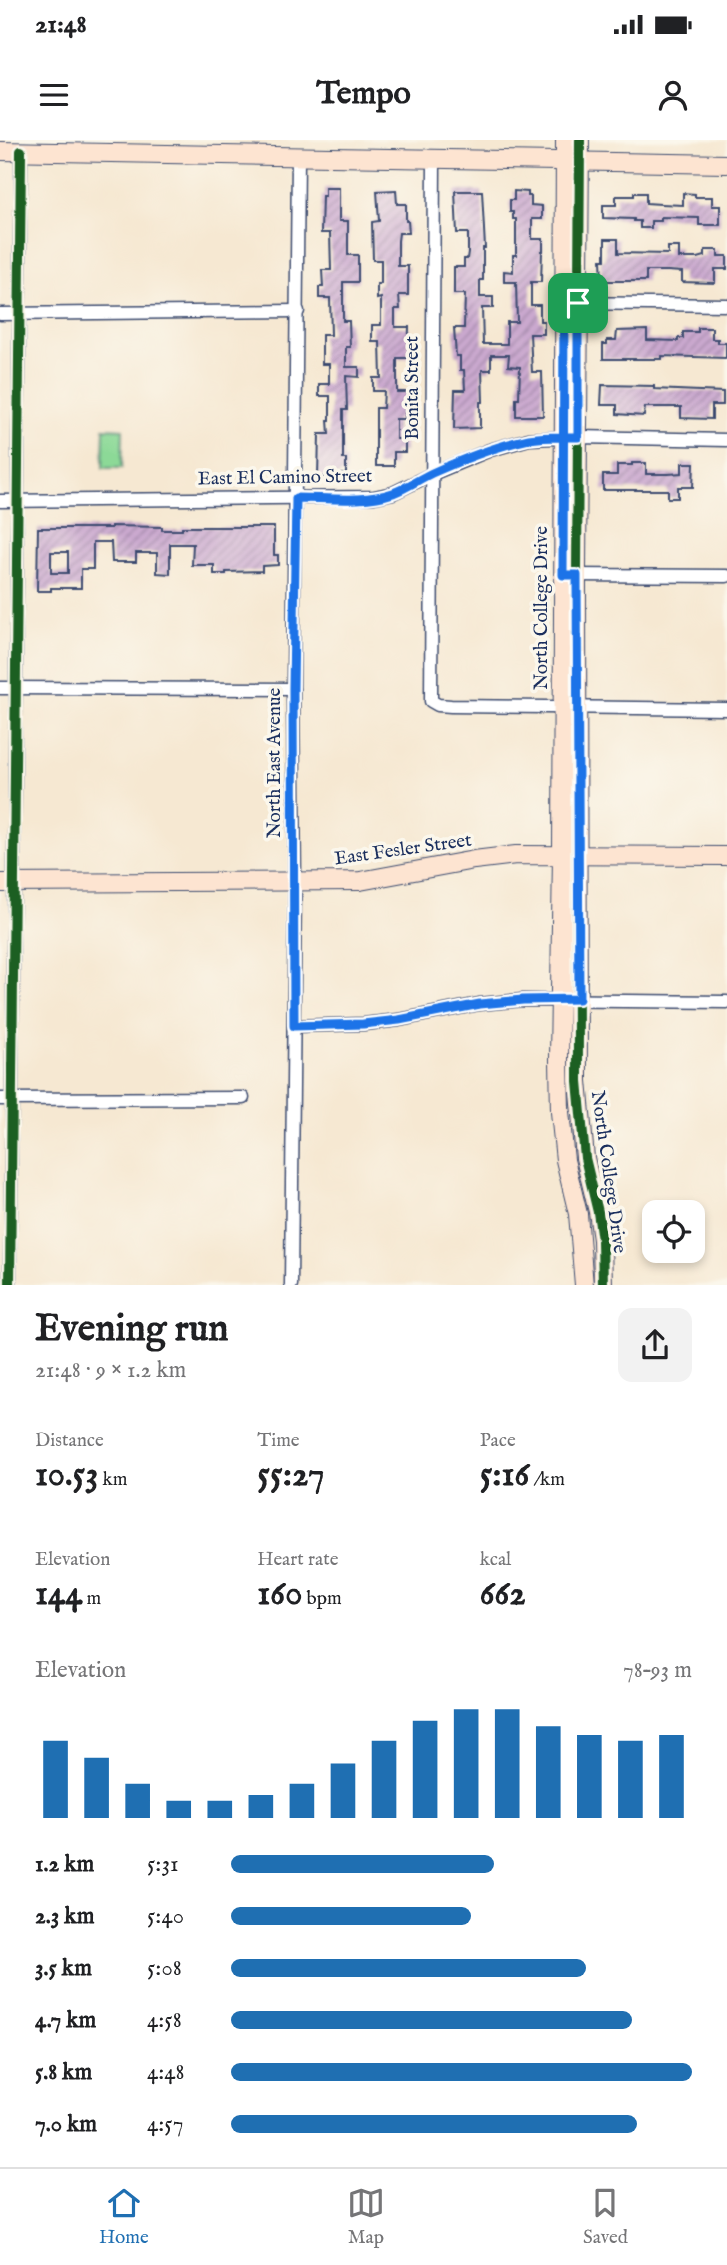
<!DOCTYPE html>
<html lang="en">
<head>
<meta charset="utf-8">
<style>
  :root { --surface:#fff; --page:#f2f2f2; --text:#202124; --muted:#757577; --line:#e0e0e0; --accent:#1f6fb2 }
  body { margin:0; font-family:"IM FELL English",serif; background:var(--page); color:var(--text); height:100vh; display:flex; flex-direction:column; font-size:26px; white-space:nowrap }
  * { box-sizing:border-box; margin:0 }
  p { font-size:23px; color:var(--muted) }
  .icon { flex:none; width:38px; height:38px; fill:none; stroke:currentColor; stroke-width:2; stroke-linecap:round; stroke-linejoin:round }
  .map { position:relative; height:1145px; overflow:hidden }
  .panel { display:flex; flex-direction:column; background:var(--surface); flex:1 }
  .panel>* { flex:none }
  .buttons { position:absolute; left:642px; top:1060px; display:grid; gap:14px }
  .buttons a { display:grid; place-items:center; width:63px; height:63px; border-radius:14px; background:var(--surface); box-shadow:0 4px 10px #0003; font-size:35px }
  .pin { position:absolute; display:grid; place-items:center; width:60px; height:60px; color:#fff; margin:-30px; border-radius:14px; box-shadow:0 4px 10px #0006 }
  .round { display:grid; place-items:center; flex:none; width:74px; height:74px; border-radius:14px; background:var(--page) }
  .overview { display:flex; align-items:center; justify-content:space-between; height:119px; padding:0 35px }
  h1 { font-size:38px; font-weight:700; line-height:52px }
  .metrics { display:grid; grid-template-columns:repeat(3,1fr); gap:10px; height:119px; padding:7px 35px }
  .metrics div { display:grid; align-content:center }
  .metrics b { font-size:35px; font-weight:700 }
  .metrics small { font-size:19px; font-weight:400 }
  .metrics p { font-size:19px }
  .chart { height:196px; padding:14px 35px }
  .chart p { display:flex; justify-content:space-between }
  .chart svg { width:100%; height:126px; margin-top:7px; stroke:var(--accent); stroke-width:6 }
  ul { padding:0 35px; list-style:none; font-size:23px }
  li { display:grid; grid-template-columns:112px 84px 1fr; align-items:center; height:52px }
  li i { height:18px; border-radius:9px; background:var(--accent) }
  .status { display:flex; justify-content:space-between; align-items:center; height:49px; padding:0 35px; background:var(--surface); direction:ltr }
  .status svg { height:19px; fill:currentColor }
  header { display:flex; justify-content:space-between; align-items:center; height:91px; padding:0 35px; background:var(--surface); font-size:32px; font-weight:700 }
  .menu { display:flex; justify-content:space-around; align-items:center; height:98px; border-top:2px solid var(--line); background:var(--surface); font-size:19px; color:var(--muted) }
  .menu a { display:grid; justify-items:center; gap:4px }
  .menu .on { color:var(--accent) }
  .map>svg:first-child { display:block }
  .green { fill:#8cd997; stroke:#54847a; stroke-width:2 }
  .building { fill:url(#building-hatch); fill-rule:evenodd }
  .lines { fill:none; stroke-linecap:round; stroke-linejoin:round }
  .street-casing { stroke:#3c4b6f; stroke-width:15 }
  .secondary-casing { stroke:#3c4b6f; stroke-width:20 }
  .street { stroke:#fff; stroke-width:12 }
  .secondary { stroke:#fde4d1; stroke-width:18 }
  .cycleway-casing { stroke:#fbf7ec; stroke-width:15 }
  .cycleway { stroke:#1b5e20; stroke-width:10 }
  .route-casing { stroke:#fff; stroke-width:14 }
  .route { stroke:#1a73e8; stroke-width:9 }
  .labels { text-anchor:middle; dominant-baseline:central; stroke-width:7; stroke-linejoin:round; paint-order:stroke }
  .street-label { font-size:19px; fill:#1b2f5e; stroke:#fbf7ec }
</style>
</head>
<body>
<div class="status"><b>21:48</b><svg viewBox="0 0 49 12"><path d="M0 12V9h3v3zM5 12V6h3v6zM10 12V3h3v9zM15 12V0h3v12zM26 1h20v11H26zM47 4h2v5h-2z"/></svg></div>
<header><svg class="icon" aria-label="menu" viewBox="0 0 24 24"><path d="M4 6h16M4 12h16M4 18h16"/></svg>Tempo<svg class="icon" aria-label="person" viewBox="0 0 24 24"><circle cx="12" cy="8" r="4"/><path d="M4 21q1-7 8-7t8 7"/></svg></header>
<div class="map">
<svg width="727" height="1145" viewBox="0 0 727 1145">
  <defs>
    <pattern id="building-hatch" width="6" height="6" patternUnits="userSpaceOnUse" patternTransform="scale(1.75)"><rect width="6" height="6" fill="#cba9cf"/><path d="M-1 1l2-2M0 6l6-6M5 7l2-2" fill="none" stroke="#a48aab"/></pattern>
  </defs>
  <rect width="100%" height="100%" fill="#fbf7ec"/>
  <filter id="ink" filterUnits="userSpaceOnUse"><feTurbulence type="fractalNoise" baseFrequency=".0143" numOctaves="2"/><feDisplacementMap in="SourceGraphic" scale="14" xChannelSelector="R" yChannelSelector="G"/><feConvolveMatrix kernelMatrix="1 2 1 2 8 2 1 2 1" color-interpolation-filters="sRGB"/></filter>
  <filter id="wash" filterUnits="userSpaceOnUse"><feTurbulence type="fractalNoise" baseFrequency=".00686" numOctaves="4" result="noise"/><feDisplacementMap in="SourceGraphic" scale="28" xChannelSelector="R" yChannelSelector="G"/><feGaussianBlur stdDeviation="1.57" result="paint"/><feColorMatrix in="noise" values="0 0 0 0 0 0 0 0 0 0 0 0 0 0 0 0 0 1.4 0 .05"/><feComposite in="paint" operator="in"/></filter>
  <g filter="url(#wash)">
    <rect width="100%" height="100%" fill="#f6e8d2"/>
    <polygon class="green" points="104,288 123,289 122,328 103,328"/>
    <g id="blocks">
      <g class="building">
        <polygon points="325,48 339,48 339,81 348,81 348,115 358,115 358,142 343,142 343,181 349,181 350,207 346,207 346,227 359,227 359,237 346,236 347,270 343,270 343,319 346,319 346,334 339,334 339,337 318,337 319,294 329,294 328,280 330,280 330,256 319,256 319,244 329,244 329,224 322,224 322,195 331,195 330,158 319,158 319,147 323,147 322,130 331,130 330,93 321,93 322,56 325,56"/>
        <polygon points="396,50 397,64 406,64 406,81 408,81 409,93 399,93 398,101 398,126 408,126 408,155 399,155 400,169 395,169 395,187 409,187 408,218 397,218 397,252 408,252 408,264 405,264 405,279 396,279 396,299 405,299 405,312 394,312 394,326 376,326 376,268 383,268 384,251 373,251 373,238 381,238 380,202 372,202 372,185 381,185 381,158 377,159 377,144 381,144 381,120 373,120 372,82 379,81 377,51"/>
        <polygon points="455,51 482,51 485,108 483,108 483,140 480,140 480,157 493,157 493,168 482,168 483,204 507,204 507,182 517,182 516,142 504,142 504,131 513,132 513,115 516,115 516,79 513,79 513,72 510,72 510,60 514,60 514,51 528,52 528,56 531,56 531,65 542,66 542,79 532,79 532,99 543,99 543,111 542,111 541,142 531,142 531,165 540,165 540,181 544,181 544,194 530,194 532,232 542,232 543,276 516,276 516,259 519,259 520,227 508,226 509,215 491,215 491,230 482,230 483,262 480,262 480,288 454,289 455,250 465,250 464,230 460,230 460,216 456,216 454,188 464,188 465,154 454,154 454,127 464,127 464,119 467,119 468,112 468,93 457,93"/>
        <polygon points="634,53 646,53 646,63 661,64 683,65 683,53 695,54 695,57 712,57 712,66 720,66 720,85 699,85 699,78 661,77 661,81 651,81 651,88 640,88 640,81 634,81 634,79 603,78 603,65 616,65 616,56 634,56"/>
        <polygon points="605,99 618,99 618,113 668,114 668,107 679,107 679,118 698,118 705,116 705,110 718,110 718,116 727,116 727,129 715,129 715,143 682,142 682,132 668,131 646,131 646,141 602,141 601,120 605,120"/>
        <polygon points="698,188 712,188 712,199 718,199 718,203 726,203 726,218 662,216 662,219 603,219 603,204 607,204 607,200 616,200 617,191 647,190 647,200 678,201 678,198 683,198 683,192 698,192"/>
        <polygon points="602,245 654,246 654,249 723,252 723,265 712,265 712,279 681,278 681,267 645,267 644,276 617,274 617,265 601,265"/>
        <polygon points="632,323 646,323 646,334 668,334 682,333 682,323 694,323 693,347 678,347 678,358 668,358 668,350 603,350 603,335 617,335 617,325 632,325"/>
        <path d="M111,386L162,387V390H182V387H274V415H278V425L262,426V431L226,432V434H214V425H192L193,404H170V434L157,433V413H136V422H112L111,402H93V429H81V448H51V451H37L38,388H111ZM51,412H68V433H51Z"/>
      </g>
    </g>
  </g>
  <g filter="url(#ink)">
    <use href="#blocks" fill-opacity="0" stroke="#3c4b6f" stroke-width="2"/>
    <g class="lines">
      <g class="street-casing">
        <g id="street">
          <polyline points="434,19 431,561 438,565 451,566 727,569"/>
          <polyline points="571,163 727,165"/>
          <polyline points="0,174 298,171"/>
          <polyline points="0,361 374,357 393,353 432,334 490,310 529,299 578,297 727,300"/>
          <polyline points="570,435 727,436"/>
          <polyline points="0,548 293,549"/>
          <polyline points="294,886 364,884 399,880 479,864 523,860 727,862"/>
          <polyline points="0,959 243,958"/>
          <polyline points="10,1145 21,11"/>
          <polyline points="291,1145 295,743 293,549 298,17"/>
        </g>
      </g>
      <g class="secondary-casing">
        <g id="secondary">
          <polyline points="565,0 562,714 559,920 560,972 565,1020 578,1074 584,1145"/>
          <polyline points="580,0 577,435 578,941 585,1018 598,1072 602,1100 603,1145"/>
          <polyline points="0,11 727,24"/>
          <polyline points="0,743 360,741 474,720 516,715 727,716"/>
        </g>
      </g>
      <use href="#street" class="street"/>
      <use href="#secondary" class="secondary"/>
      <g class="cycleway-casing">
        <g id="cycleway">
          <polyline points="580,0 577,435 578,941 585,1018 598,1072 602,1100 603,1145"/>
          <polyline points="10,1145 21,11"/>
        </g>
      </g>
      <use href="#cycleway" class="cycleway"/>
    </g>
  </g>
  <g class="lines" filter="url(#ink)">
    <g class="route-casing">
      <path id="route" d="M578,163V297C562,297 545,296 529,299C496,306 463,319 432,333C419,339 407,348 393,353C364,363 327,358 296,358L293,548L294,886L363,884L399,880L480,864L523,860L579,859L577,435H563L564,163H578"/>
    </g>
    <use href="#route" class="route"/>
  </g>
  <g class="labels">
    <g class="street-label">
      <text transform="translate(413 248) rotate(-90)">Bonita Street</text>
      <text transform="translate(285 338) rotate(-1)">East El Camino Street</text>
      <text transform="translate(542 468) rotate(-90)">North College Drive</text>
      <text transform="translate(275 623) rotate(-90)">North East Avenue</text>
      <text transform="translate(403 710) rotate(-8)">East Fesler Street</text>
      <text transform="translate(608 1032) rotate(82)">North College Drive</text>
    </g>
  </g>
</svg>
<div class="buttons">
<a><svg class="icon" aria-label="locate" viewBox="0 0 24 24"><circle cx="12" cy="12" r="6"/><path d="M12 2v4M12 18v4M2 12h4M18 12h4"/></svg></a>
</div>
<div class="pin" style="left:578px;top:163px;background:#1e9e55"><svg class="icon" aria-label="arrive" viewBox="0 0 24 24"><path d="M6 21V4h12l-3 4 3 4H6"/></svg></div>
</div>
<section class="panel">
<div class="overview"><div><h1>Evening run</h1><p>21:48 · 9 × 1.2 km</p></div><a class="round"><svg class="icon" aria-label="share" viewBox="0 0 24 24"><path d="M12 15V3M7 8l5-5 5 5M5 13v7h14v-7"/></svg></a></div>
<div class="metrics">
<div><p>Distance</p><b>10.53<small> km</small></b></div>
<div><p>Time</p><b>55:27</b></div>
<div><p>Pace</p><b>5:16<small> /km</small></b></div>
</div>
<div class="metrics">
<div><p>Elevation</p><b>144<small> m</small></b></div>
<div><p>Heart rate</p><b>160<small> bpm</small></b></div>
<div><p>kcal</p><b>662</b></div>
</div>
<div class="chart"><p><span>Elevation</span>78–93 m</p>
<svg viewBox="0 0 160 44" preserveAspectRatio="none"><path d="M5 44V17M15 44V23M25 44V32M35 44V38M45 44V38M55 44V36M65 44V32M75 44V25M85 44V17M95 44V10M105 44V6M115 44V6M125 44V12M135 44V15M145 44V17M155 44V15"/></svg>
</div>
<ul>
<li><b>1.2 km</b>5:31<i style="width:57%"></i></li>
<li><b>2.3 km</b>5:40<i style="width:52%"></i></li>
<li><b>3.5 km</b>5:08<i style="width:77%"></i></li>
<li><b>4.7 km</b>4:58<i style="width:87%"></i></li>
<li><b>5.8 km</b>4:48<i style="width:100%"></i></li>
<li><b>7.0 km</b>4:57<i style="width:88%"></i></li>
</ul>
</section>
<nav class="menu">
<a class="on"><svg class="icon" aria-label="home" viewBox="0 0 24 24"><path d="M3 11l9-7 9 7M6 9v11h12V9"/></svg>Home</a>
<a><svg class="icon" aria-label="map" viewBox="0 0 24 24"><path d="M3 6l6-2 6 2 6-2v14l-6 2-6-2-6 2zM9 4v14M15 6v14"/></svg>Map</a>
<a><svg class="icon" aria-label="saved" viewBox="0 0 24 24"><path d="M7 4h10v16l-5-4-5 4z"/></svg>Saved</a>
</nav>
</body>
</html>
